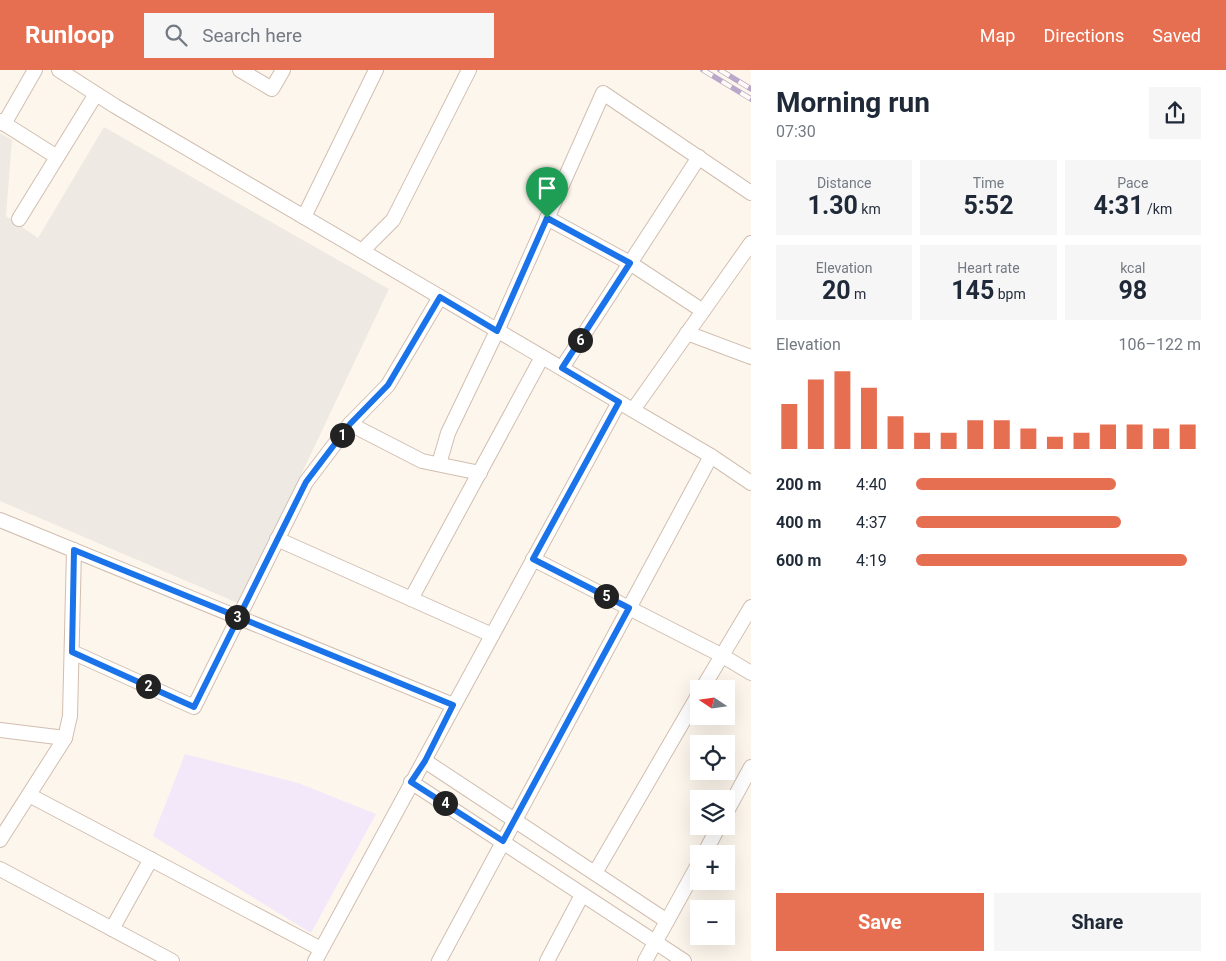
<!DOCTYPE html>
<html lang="en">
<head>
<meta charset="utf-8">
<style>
  :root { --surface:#fff; --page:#f6f6f7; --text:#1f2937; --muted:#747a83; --accent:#e76f51 }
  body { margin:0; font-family:Roboto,sans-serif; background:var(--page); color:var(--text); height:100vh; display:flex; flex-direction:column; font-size:19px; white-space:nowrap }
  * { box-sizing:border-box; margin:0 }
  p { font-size:16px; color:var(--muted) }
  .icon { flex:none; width:28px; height:28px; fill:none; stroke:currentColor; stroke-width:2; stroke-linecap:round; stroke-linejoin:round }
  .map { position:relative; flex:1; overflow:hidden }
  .panel { display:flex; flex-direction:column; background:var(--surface); width:475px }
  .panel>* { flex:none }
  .needle { width:32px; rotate:283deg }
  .tools { position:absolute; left:690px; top:610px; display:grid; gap:10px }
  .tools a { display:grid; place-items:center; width:45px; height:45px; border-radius:0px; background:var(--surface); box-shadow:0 5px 20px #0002; font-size:25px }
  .pin { position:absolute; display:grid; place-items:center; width:42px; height:42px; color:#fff; margin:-51px -21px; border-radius:50% 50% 50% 0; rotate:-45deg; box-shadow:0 0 5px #0007 }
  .pin .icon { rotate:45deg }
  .km { position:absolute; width:25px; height:25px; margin:-12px; border-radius:50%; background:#222; color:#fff; font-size:14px; line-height:25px; text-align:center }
  .round { display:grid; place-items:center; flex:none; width:52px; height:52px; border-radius:0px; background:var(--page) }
  .summary { display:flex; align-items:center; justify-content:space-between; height:85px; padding:0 25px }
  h1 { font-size:28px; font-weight:700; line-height:38px }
  .metrics { display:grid; grid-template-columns:repeat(3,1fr); gap:8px; height:85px; padding:5px 25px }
  .metrics div { display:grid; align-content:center; border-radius:0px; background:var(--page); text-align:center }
  .metrics b { font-size:25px; font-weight:700 }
  .metrics small { font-size:14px; font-weight:400 }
  .metrics p { font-size:14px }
  .chart { height:140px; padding:10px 25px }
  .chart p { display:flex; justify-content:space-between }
  .chart svg { width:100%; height:90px; margin-top:5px; stroke:var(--accent); stroke-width:6 }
  .action { display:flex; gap:10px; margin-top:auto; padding:10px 25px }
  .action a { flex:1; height:58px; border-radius:0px; background:var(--accent); color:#fff; font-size:20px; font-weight:700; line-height:58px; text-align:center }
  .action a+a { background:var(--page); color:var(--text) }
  ul { padding:0 25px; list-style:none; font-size:16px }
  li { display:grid; grid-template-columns:80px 60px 1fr; align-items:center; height:38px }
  li i { height:12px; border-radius:6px; background:var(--accent) }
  header { display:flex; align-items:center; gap:30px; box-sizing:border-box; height:70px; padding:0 25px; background:var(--accent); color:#fff }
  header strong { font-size:24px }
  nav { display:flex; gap:28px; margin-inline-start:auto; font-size:18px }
  .search { width:350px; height:45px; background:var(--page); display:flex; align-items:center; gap:12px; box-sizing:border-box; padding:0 18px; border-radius:0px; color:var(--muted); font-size:19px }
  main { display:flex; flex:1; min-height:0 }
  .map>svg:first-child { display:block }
  .industrial { fill:#efe9e4 }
  .education { fill:#f3e8fa }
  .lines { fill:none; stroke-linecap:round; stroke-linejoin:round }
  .minor-casing { stroke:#d1beb0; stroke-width:16 }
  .minor { stroke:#fff; stroke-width:14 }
  .rail-casing { stroke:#b9a8c9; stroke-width:5.5 }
  .rail { stroke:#fffaf3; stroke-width:4; stroke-dasharray:11; stroke-linecap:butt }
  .route-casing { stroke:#fff; stroke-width:10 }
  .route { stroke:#1a73e8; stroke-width:6 }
</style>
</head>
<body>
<header>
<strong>Runloop</strong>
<div class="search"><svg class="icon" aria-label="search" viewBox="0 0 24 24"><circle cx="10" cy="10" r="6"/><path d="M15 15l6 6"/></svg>Search here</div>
<nav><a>Map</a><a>Directions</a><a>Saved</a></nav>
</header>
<main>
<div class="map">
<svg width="751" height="891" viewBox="0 0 751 891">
  <rect width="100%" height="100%" fill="#fdf6ec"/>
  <polygon class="industrial" points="104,57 389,219 240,534 0,431 0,63 12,70 6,146 38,168"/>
  <polygon class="education" points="185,684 298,713 376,744 311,863 153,766"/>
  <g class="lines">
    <g class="minor-casing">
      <g id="minor">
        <polyline points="59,0 115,36 711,386 751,413"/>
        <polyline points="240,0 272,19 283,0"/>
        <polyline points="0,51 57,87"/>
        <polyline points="4,54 35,0"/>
        <polyline points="304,147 376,0"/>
        <polyline points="547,148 630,193 703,241"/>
        <polyline points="19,149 96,24"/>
        <polyline points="362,181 393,150 469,0"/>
        <polyline points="687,263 751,287"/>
        <polyline points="562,298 699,87"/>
        <polyline points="633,340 751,173"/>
        <polyline points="350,354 422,391 480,403"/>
        <polyline points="439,394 448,363 497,261 603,23 751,123"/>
        <polyline points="0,450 453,635"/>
        <polyline points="277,469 492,565"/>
        <polyline points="533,489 721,585 751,603"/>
        <polyline points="411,529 542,287"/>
        <polyline points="72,582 194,637 306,412 350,354 388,315 440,227"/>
        <polyline points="702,619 751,537"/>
        <polyline points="0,660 65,668"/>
        <polyline points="425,691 667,851"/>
        <polyline points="411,712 684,891"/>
        <polyline points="29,725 321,879"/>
        <polyline points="726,743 751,697"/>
        <polyline points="0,770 65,668 70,646 74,480"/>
        <polyline points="704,784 719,756"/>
        <polyline points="0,799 172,891"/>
        <polyline points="595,803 699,624"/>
        <polyline points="112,859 151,789"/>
        <polyline points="315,891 619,332"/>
        <polyline points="439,891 711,386"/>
        <polyline points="547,891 582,825"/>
        <polyline points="645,891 699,793"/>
      </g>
    </g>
    <use href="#minor" class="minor"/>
    <g class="rail-casing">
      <g id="rail">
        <polyline points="703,0 751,29"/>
        <polyline points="720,0 751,19"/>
      </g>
    </g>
    <use href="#rail" class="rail"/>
  </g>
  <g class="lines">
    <g class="route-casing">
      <path id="route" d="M547,148L497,261L440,227L388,315L350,354L306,412L194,637L72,582L74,480C201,532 327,583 453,635L425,691L411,712L503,771L629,538L533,489L619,332L562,298L630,193L547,148"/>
    </g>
    <use href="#route" class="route"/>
  </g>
</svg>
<div class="tools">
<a><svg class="needle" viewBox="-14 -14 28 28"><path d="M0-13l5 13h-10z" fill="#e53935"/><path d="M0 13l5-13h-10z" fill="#747a83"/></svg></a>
<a><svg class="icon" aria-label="locate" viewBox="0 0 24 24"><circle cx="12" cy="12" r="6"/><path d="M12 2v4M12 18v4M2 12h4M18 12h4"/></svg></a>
<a><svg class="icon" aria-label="layers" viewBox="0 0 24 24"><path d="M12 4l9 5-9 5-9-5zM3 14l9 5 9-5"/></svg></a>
<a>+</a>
<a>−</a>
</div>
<div class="pin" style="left:547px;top:148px;background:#1e9e55"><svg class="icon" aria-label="arrive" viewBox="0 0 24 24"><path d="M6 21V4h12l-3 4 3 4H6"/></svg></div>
<b class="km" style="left:342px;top:365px">1</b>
<b class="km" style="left:148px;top:616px">2</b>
<b class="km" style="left:237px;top:547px">3</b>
<b class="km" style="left:445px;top:733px">4</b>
<b class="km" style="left:606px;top:526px">5</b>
<b class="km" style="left:580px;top:270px">6</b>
</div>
<section class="panel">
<div class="summary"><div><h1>Morning run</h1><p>07:30</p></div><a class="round"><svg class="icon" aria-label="share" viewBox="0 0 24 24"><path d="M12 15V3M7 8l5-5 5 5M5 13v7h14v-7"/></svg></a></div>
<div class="metrics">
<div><p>Distance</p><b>1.30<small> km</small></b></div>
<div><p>Time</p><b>5:52</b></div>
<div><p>Pace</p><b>4:31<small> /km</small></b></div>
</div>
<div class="metrics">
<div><p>Elevation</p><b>20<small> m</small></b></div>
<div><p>Heart rate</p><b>145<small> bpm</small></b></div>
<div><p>kcal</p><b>98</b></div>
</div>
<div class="chart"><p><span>Elevation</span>106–122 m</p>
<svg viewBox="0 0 160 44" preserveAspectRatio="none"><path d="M5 44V22M15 44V10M25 44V6M35 44V14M45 44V28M55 44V36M65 44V36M75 44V30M85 44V30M95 44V34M105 44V38M115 44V36M125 44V32M135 44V32M145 44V34M155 44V32"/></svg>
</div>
<ul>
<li><b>200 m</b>4:40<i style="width:70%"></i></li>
<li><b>400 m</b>4:37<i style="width:72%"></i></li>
<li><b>600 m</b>4:19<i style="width:95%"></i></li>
</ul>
<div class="action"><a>Save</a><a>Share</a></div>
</section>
</main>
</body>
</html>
